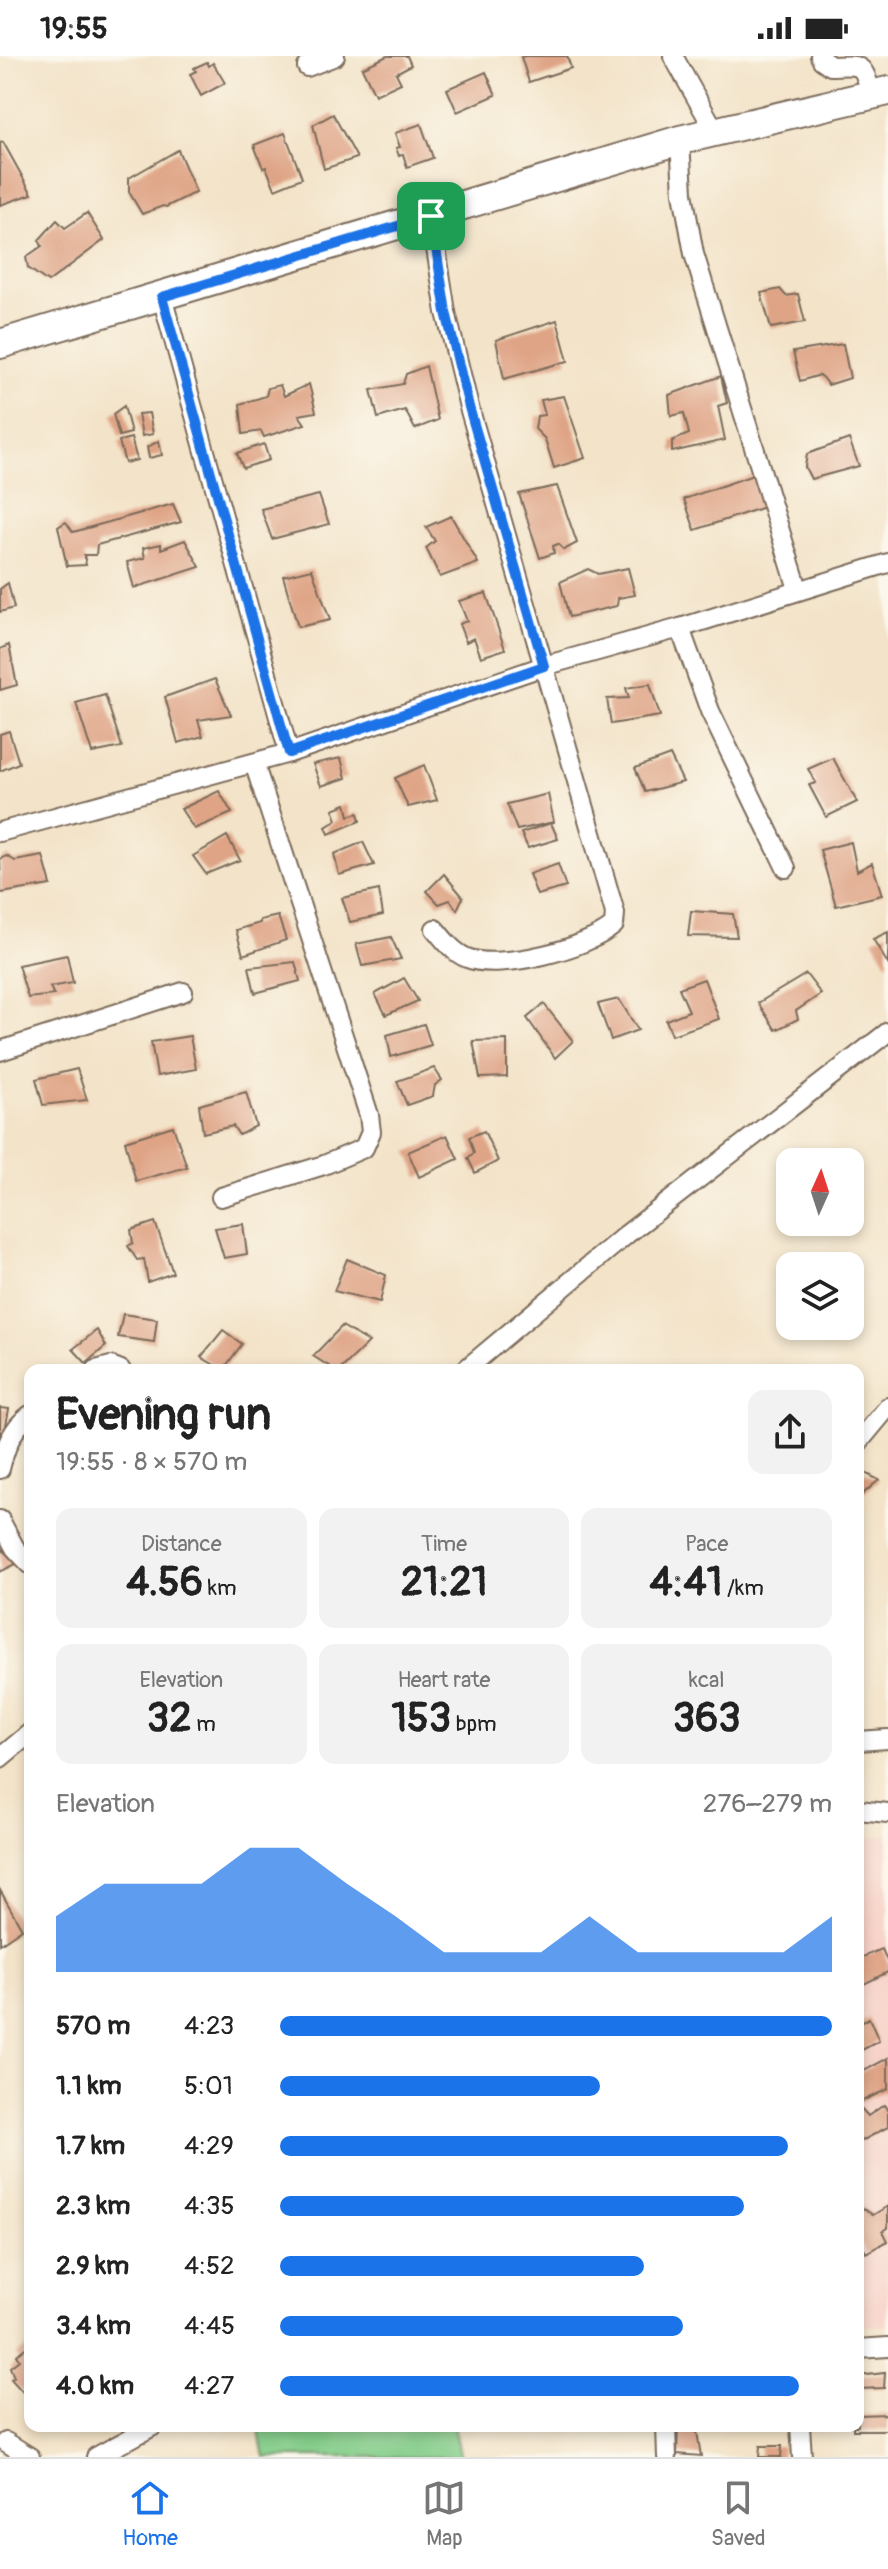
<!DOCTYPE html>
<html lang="en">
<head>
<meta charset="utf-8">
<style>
  :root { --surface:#fff; --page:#f2f2f2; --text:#222; --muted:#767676; --line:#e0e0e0; --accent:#1a73e8 }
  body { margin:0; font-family:Pangolin,sans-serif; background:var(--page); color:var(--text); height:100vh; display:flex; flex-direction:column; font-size:30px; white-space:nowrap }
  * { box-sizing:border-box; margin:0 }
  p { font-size:26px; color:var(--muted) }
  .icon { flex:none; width:44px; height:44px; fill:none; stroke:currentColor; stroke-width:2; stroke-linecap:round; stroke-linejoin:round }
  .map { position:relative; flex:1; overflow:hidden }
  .drawer { position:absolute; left:24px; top:1308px; width:840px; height:1068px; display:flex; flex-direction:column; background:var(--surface); border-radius:16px; box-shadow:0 4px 12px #0003 }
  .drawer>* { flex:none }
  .needle { width:52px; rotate:3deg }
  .buttons { position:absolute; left:776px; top:1092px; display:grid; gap:16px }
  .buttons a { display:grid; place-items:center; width:88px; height:88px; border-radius:16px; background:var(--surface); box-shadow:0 4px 12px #0003; font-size:40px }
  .pin { position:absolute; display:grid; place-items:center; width:68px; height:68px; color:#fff; margin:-34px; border-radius:16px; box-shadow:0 4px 12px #0006 }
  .round { display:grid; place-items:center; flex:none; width:84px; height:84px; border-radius:16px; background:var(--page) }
  .summary { display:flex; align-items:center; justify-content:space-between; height:136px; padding:0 32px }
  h1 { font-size:44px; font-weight:700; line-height:60px }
  .stats { display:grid; grid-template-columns:repeat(3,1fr); gap:12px; height:136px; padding:8px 32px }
  .stats div { display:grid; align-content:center; border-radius:16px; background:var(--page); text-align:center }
  .stats b { font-size:40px; font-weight:700 }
  .stats small { font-size:22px; font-weight:400 }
  .stats p { font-size:22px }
  .chart { height:224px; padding:16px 32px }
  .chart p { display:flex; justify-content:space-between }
  .chart svg { width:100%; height:144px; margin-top:8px; fill:var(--accent); opacity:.7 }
  ul { padding:0 32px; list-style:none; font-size:26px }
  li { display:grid; grid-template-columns:128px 96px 1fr; align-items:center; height:60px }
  li i { height:20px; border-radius:10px; background:var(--accent) }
  .status { display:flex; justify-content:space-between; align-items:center; height:56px; padding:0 40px; background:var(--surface); direction:ltr }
  .status svg { height:22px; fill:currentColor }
  .dock { display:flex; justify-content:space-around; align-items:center; height:112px; border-top:2px solid var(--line); background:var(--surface); font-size:22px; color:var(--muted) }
  .dock a { display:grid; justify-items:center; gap:4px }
  .dock .current { color:var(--accent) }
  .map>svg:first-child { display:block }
  .built { fill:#f7d1c7 }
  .green { fill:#84cd8a; stroke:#607c54; stroke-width:2 }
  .building { fill:#dfa486 }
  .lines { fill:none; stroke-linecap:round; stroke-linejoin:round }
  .minor-casing { stroke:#7b6b5a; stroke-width:22 }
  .primary-casing { stroke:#7b6b5a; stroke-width:32 }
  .minor { stroke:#fff; stroke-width:18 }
  .primary { stroke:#fff; stroke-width:28 }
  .route-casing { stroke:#fff; stroke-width:16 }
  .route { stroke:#1a73e8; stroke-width:10 }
</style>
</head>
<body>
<div class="status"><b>19:55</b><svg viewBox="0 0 49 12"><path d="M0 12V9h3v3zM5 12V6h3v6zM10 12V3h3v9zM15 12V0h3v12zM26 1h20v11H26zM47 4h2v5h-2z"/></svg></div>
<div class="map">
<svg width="888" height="2401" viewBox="0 0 888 2401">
  <rect width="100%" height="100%" fill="#fbf7ec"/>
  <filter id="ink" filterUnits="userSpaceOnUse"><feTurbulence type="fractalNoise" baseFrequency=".0125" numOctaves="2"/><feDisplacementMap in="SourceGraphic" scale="16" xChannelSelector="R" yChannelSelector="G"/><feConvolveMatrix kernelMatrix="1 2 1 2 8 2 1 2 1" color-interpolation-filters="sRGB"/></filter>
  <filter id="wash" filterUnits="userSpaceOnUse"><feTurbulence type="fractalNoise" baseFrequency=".006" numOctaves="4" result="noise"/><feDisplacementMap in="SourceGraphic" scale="32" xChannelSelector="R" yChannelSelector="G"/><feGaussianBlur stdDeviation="1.8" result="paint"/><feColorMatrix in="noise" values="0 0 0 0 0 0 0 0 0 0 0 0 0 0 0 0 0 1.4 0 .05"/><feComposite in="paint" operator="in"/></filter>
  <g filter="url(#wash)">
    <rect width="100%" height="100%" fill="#f3e3c8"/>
    <polygon class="built" points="888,1778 888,2269 858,2270 858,1785"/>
    <polygon class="green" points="258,2370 454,2370 461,2401 264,2401"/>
    <g id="blocks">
      <g class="building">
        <polygon points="387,0 407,0 411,9 396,17 401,27 375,39 362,12"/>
        <polygon points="525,0 567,0 571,12 529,26 521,1"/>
        <polygon points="207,6 209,10 213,7 225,27 201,40 190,18 196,15 194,12"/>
        <polygon points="486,16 496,39 457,56 447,33"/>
        <polygon points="333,58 357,102 324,113 313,69"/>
        <polygon points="421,68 433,102 407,111 403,98 399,100 396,92 400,91 395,77"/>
        <polygon points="285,77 302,122 275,133 266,111 263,112 254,89"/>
        <polygon points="3,86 32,138 0,149 0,87"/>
        <polygon points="178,94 196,136 166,151 163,150 142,158 129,136 129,122"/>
        <polygon points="87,157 104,184 48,226 28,212 26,201 42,190 39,184 57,164 65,172"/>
        <polygon points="780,233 786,240 798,238 805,266 771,272 761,237"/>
        <polygon points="557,264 568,305 504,323 496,284"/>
        <polygon points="843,288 850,322 828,329 820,319 800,325 793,296"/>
        <polygon points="426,310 438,364 415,373 405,354 378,362 371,334 403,328 406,318"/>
        <polygon points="721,320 727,347 718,350 725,384 672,396 672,385 689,378 684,357 671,360 669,339"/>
        <polygon points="309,328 316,356 299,359 305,368 264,381 261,375 243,378 240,348 266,340 268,332 280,329 284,340"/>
        <polygon points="564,340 585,402 554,412 545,383 535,373 537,360 545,359 541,344"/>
        <polygon points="124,350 131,377 119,380 113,358"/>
        <polygon points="149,357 153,378 142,380 138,358"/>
        <polygon points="131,382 137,404 125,407 119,385"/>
        <polygon points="849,383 859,410 811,423 805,411 807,398"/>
        <polygon points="159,385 162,399 149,402 147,391"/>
        <polygon points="264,388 269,404 243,412 237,397"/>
        <polygon points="753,419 764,451 695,474 684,443"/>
        <polygon points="557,430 577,487 564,494 558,488 553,490 554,497 540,502 519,438"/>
        <polygon points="319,439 329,468 272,483 261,453"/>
        <polygon points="173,448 181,466 97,489 96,499 84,499 86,509 67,510 58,471 66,466 73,476"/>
        <polygon points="451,460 478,507 440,521 426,492 435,485 426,471"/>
        <polygon points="185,484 200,511 134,532 127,506 145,502 143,492 161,488 161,493"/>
        <polygon points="628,512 635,539 618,542 617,550 569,561 560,526 588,513 598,518"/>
        <polygon points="312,513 330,564 298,571 283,520"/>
        <polygon points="8,527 14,552 0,556 0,533"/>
        <polygon points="486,537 505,593 481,601 474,582 466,586 459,568 467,565 459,545"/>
        <polygon points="9,589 17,629 0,634 0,593"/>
        <polygon points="215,623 231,659 198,664 203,680 178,687 165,641"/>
        <polygon points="650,628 660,660 611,668 607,643 629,642 626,632"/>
        <polygon points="105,639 122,691 92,697 76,647"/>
        <polygon points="9,675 19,707 0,715 0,678"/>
        <polygon points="670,699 683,726 645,736 635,712"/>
        <polygon points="341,702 346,722 321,730 313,708"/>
        <polygon points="833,702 857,746 826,761 809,729 816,727 808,713"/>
        <polygon points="424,709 437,744 408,751 395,722"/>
        <polygon points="219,735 232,757 194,773 181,753"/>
        <polygon points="548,738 554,766 517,774 507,748"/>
        <polygon points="346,748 349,760 358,757 360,765 329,778 326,771 337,764 333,753"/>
        <polygon points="551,767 558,783 528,792 521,777"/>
        <polygon points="227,780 240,804 206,818 193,800"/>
        <polygon points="363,786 374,809 339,819 334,798"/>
        <polygon points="851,786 857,815 872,807 882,839 836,850 820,794"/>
        <polygon points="7,800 15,805 43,800 51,829 1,837 0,803"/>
        <polygon points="558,808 566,831 537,839 529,818"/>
        <polygon points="444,818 463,841 457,854 450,844 439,848 427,835"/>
        <polygon points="379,834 383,859 350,866 342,842"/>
        <polygon points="691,855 733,858 737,881 688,880"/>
        <polygon points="278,860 286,884 243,899 236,874 260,867 260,864"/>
        <polygon points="888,876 888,908 873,883"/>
        <polygon points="391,881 401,903 362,910 356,888"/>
        <polygon points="67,899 73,927 50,931 54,939 28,942 18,909"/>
        <polygon points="295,906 300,925 255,937 249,911"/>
        <polygon points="806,918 821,938 796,955 798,963 776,974 758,947"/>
        <polygon points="404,922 418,945 386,959 375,938"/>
        <polygon points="704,923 719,963 672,979 666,964 689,955 679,932"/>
        <polygon points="619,943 638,974 611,984 598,948"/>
        <polygon points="544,948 573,985 555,1002 527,962"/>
        <polygon points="424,968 431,989 391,1001 387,979"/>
        <polygon points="190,980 196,1013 157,1020 151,986"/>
        <polygon points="507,984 507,1021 480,1022 473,985"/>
        <polygon points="434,1012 442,1024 435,1029 433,1040 407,1049 397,1025"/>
        <polygon points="77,1013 87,1044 43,1049 36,1023"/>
        <polygon points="246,1036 256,1070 239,1079 233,1070 203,1077 199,1049"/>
        <polygon points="173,1070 187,1111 136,1125 125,1085"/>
        <polygon points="484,1075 498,1105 475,1117 468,1102 474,1097 469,1081"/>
        <polygon points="447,1079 458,1103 419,1121 408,1096"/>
        <polygon points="155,1166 173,1217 148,1226 144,1203 137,1204 128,1190 133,1187 131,1174"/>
        <polygon points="243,1168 247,1198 224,1202 215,1172"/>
        <polygon points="347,1203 386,1219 380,1246 334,1235"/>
        <polygon points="123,1258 157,1263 154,1286 118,1281"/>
        <polygon points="342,1270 369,1286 340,1314 335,1314 313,1300"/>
        <polygon points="97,1274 106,1290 86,1307 73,1293"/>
        <polygon points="223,1274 242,1288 223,1314 201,1301"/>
        <polygon points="0,1352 9,1353 4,1380 0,1379"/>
        <polygon points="861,1415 879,1424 858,1442 858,1418"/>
        <polygon points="0,1491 16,1508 0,1516"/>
        <polygon points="0,1834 22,1873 0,1888"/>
        <polygon points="882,1893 888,1907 888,1916 858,1931 858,1903"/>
        <polygon points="869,1962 879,1985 858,1996 858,1968"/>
        <polygon points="888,2002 888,2033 858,2047 858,2018"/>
        <polygon points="858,2049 868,2060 884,2049 888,2055 888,2071 858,2087"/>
        <polygon points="860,2150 873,2159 888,2150 888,2172 883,2175 888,2185 866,2197 858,2181 858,2152"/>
        <polygon points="27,2291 30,2294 30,2344 11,2323 14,2321 10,2311 19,2304 16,2299"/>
        <polygon points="885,2317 884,2332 858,2333 858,2320"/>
        <polygon points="888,2358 888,2374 853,2374 853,2370 858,2370 858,2359"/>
        <polygon points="678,2370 696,2370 701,2400 677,2398"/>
        <polygon points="760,2390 782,2390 781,2401 759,2401"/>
      </g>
    </g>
  </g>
  <g filter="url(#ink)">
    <use href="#blocks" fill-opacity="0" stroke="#7b6b5a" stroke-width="2"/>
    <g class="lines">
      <g class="minor-casing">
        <g id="minor">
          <polyline points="673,0 715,75"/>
          <path d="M820,0L822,4L831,10C861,9 863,6 871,38"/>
          <polyline points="307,11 335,0"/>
          <polyline points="680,84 683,137 694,198 798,533"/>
          <path d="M431,160L446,256L469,351L615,857L614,869C589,892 500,915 467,902C454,897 444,884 435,873"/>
          <polyline points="162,241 289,697"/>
          <polyline points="680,572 710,655 786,812"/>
          <polyline points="0,776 289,697 544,610 680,572 888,507"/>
          <polyline points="0,995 183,936"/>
          <polyline points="221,1141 324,1109 364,1092 371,1076 369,1059 254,707"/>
          <polyline points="96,1314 111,1310 121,1314"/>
          <polyline points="465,1314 627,1178 888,976"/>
          <polyline points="858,1387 888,1351"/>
          <path d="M0,1413C5,1392 12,1372 30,1359"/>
          <polyline points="0,1464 15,1492 30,1508"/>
          <polyline points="858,1685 888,1683"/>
          <polyline points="0,1702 30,1677"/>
          <polyline points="858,1754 888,1757"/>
          <polyline points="858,2293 888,2291"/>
          <polyline points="666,2370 667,2401"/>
          <polyline points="800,2370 802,2401"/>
          <polyline points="6,2386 30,2401"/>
          <polyline points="96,2401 153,2370"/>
        </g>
      </g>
      <g class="primary-casing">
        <polyline id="primary" points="0,288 680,84 888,35"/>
      </g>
      <use href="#minor" class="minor"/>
      <use href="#primary" class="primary"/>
    </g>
  </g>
  <g class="lines" filter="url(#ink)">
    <g class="route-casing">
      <polygon id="route" points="431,160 446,256 469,351 544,610 289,697 162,241"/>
    </g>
    <use href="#route" class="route"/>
  </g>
</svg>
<div class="buttons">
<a><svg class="needle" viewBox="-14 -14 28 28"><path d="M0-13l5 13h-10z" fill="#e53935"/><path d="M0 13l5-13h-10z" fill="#767676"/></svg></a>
<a><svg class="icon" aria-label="layers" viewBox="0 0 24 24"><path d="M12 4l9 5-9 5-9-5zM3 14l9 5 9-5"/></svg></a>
</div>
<div class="pin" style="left:431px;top:160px;background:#1e9e55"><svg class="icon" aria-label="arrive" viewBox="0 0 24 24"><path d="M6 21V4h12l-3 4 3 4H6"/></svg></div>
<section class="drawer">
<div class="summary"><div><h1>Evening run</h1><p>19:55 · 8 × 570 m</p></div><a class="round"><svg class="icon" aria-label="share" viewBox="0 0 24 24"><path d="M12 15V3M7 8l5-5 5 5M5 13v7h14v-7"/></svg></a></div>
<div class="stats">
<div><p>Distance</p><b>4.56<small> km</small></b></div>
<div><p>Time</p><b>21:21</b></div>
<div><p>Pace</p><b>4:41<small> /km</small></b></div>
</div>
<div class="stats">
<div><p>Elevation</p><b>32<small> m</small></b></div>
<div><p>Heart rate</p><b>153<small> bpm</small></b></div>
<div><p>kcal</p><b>363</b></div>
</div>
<div class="chart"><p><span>Elevation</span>276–279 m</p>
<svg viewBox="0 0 160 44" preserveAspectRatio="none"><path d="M0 44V27L10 17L20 17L30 17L40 6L50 6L60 17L70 27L80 38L90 38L100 38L110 27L120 38L130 38L140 38L150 38L160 27V44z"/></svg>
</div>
<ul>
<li><b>570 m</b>4:23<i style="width:100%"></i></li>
<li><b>1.1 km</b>5:01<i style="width:58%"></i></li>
<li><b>1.7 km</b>4:29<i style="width:92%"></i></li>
<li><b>2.3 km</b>4:35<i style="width:84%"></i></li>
<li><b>2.9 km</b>4:52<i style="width:66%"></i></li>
<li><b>3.4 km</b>4:45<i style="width:73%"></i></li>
<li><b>4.0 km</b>4:27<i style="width:94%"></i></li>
</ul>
</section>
</div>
<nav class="dock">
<a class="current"><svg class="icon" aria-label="home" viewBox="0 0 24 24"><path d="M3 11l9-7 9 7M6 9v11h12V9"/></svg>Home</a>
<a><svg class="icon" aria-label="map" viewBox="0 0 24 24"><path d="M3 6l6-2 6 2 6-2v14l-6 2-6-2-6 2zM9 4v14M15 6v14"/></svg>Map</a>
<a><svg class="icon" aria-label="saved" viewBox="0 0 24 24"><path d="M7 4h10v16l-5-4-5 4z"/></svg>Saved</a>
</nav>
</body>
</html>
